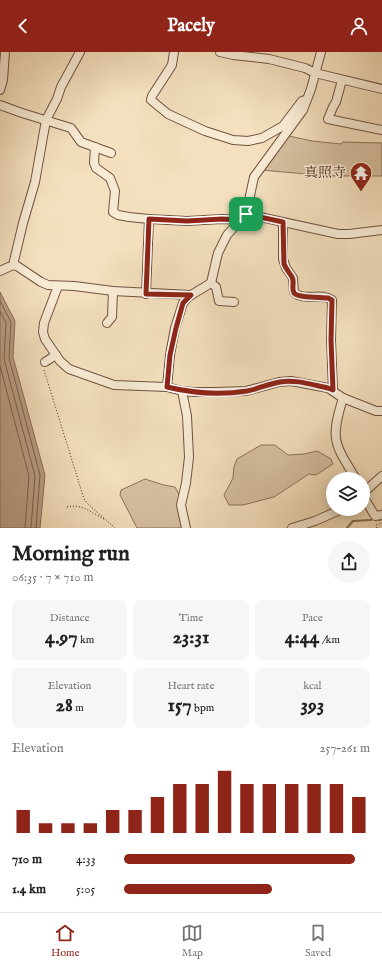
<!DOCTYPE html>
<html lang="en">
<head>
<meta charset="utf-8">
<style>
  :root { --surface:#fff; --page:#f6f6f6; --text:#202124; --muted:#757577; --line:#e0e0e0; --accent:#8f2418 }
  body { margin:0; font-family:"IM FELL English","Noto Serif JP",serif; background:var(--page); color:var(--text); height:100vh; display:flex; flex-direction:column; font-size:15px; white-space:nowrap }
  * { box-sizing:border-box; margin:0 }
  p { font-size:13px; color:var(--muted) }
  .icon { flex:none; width:22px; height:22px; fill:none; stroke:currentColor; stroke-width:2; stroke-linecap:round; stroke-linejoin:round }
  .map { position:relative; height:476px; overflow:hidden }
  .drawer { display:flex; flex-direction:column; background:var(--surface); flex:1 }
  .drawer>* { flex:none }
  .fabs { position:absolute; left:326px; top:420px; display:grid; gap:8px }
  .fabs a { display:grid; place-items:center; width:44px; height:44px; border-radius:50%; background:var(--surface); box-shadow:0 2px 10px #0003; font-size:20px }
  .pin { position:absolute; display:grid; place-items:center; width:34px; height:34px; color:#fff; margin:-17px; border-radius:8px; box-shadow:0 2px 6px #0006 }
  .round { display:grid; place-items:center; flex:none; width:42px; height:42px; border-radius:21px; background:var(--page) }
  .summary { display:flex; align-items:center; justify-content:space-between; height:68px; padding:0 12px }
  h1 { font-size:22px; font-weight:800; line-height:30px }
  .stats { display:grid; grid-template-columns:repeat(3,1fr); gap:6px; height:68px; padding:4px 12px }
  .stats div { display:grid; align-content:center; border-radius:8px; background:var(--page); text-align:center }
  .stats b { font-size:20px; font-weight:800 }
  .stats small { font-size:11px; font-weight:400 }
  .stats p { font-size:11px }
  .chart { height:112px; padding:8px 12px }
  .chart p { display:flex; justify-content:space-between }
  .chart svg { width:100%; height:72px; margin-top:4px; stroke:var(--accent); stroke-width:6 }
  ul { padding:0 12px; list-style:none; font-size:13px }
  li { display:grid; grid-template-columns:64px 48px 1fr; align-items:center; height:30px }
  li i { height:10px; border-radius:5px; background:var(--accent) }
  header { display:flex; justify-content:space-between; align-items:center; height:52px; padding:0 12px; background:var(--accent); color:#fff; font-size:18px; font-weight:800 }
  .tabs { display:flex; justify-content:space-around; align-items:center; height:56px; border-top:1px solid var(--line); background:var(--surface); font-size:11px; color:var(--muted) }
  .tabs a { display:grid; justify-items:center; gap:2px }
  .tabs .active { color:var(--accent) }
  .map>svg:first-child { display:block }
  .green { fill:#d6c0a1; stroke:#8e715b }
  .water { fill:#b89f85; stroke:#8a6d58 }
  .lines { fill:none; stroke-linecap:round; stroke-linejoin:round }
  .shore { stroke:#7e604d; stroke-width:1 }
  .stream { stroke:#8a6d58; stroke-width:2 }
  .minor-casing { stroke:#71523f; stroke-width:10 }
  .path { stroke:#452215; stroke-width:1; stroke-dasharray:1 2; stroke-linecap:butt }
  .minor { stroke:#f8ebd5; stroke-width:8 }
  .route-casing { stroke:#fff; stroke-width:8 }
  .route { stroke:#8f2418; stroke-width:5 }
  .labels { text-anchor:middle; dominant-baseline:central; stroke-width:3; stroke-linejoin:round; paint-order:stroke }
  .poi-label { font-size:14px; fill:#452215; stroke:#f8ebd5; text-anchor:end }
</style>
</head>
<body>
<header><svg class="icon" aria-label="back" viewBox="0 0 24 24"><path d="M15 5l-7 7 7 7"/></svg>Pacely<svg class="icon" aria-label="person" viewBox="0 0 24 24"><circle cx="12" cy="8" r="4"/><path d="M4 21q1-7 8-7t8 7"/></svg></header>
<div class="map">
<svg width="382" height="476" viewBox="0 0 382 476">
  <rect width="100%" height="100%" fill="#f4e0be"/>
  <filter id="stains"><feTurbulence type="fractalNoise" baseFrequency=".005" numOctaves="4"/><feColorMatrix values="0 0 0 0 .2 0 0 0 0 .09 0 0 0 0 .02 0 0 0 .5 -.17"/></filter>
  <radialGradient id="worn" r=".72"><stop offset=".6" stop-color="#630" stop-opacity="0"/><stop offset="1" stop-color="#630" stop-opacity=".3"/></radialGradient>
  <g class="green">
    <polygon points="289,84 312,89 341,92 343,90 382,91 382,124 329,124 261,118"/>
    <polygon points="261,393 275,393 288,403 304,402 317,399 331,407 333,412 316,423 309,422 274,445 243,453 229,453 224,443 233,426 234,415 237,407"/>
    <polygon points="145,427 164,433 175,435 180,444 180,468 182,476 137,476 120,443 121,438"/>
  </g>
  <polygon class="water" points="0,240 15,269 13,305 45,423 40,476 0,476"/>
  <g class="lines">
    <g class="shore">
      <polyline points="0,249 11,270 9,306 40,423 36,476"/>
      <polyline points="0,259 6,271 4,307 35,424 31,476"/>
      <polyline points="0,314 29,424 25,476"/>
    </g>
    <g class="stream">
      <polyline points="379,468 382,467"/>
      <polyline points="347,476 353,469 371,468"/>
    </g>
    <g class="minor-casing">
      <g id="minor">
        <polyline points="174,0 172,13 152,44 151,48 168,62 205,79 233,88 248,89 262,86 283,74 302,49 305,48"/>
        <polyline points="220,0 233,3 269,7 305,16 315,21 382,37"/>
        <polyline points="342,28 336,50 333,55 328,67 382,78"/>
        <polyline points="0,38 3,28 5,0"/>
        <polyline points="0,53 22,61 71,76 81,90 111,101"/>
        <polyline points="95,95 94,111 96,116 110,126 115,139 113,160 118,163 129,165 149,167 187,169 222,167 242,168"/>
        <polyline points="246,162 338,182 349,182 382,178"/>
        <path d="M283,171V207L286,216L293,226L294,240C303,250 321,240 332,248L331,288L333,338"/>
        <polyline points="13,213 17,214 41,230 48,233 74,234 113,239 191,243"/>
        <polyline points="0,219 13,213 23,171 35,130 46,68 57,47 61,35 80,0"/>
        <polyline points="211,231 216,235 219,249 234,250"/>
        <polyline points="58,234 44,271 43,280 45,287 60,309 69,317 114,333 167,335 182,339 194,340 213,340 246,339 279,330 291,329 328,336 343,346 376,359 382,359"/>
        <polyline points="146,242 149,167"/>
        <polyline points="107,271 112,265 113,239"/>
        <polyline points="45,310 56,303"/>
        <polyline points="167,335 170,303 175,276 183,251 188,245 211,231 218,201 227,183 246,162 254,125 303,58 311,37 321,0"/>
        <polyline points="182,339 187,364 189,405 186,431 181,453 186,476"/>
        <path d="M343,346C330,388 334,391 356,427"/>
        <polyline points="363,441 382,424"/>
        <polyline points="363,444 375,464 382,463"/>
        <polyline points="292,476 315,469 342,457"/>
      </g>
    </g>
    <g class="path">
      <polyline points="44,318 84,447 88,452 115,476"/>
      <path d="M67,455C81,451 92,461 104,467"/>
      <polyline points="377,476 376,473 382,471"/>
    </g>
    <use href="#minor" class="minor"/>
  </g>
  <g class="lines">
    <g class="route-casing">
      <path id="route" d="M246,162L283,170L284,212C286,217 289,220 292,225C295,230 291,236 294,241C298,246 321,245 328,246L332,248L331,288L333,338L328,336C313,333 295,327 280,330C268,332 258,337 247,339C221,343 192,341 167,335L170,303L176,276L183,251L191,243L146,242L149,167L187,169L222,167L242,168Z"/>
    </g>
    <use href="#route" class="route"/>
  </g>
  <defs>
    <g id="temple-pin" transform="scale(1.15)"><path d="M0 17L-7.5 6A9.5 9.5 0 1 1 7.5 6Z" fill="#8f2418" stroke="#f8ebd5"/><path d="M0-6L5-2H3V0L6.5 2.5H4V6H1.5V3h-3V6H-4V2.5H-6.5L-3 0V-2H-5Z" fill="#fff"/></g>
  </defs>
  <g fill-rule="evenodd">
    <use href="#temple-pin" x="361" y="121"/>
  </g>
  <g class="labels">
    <g class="poi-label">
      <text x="346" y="121">真照寺</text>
    </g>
  </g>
  <rect width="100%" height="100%" filter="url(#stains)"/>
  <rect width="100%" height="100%" fill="url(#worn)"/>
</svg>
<div class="fabs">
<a><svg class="icon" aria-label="layers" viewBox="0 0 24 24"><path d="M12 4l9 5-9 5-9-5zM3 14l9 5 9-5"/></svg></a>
</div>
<div class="pin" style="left:246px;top:162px;background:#1e9e55"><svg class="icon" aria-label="arrive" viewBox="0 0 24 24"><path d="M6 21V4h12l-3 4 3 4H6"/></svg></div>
</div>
<section class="drawer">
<div class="summary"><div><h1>Morning run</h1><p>06:35 · 7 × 710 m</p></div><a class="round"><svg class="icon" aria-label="share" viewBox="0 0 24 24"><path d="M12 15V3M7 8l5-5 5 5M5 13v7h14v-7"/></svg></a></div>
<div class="stats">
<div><p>Distance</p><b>4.97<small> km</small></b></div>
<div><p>Time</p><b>23:31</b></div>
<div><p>Pace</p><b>4:44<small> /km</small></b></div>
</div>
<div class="stats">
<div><p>Elevation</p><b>28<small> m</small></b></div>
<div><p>Heart rate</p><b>157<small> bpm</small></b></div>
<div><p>kcal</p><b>393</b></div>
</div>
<div class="chart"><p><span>Elevation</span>257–261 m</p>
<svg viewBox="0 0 160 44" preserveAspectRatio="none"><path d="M5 44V30M15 44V38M25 44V38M35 44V38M45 44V30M55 44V30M65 44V22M75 44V14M85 44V14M95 44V6M105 44V14M115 44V14M125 44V14M135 44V14M145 44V14M155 44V22"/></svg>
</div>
<ul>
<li><b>710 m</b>4:33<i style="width:94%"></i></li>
<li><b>1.4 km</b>5:05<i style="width:60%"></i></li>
</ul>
</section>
<nav class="tabs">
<a class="active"><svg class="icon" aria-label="home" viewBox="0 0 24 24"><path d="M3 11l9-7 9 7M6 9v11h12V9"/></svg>Home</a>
<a><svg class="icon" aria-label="map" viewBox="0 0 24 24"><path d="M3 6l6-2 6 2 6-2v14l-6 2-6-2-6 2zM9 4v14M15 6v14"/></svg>Map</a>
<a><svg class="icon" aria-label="saved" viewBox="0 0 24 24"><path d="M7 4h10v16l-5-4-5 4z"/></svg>Saved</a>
</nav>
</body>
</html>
